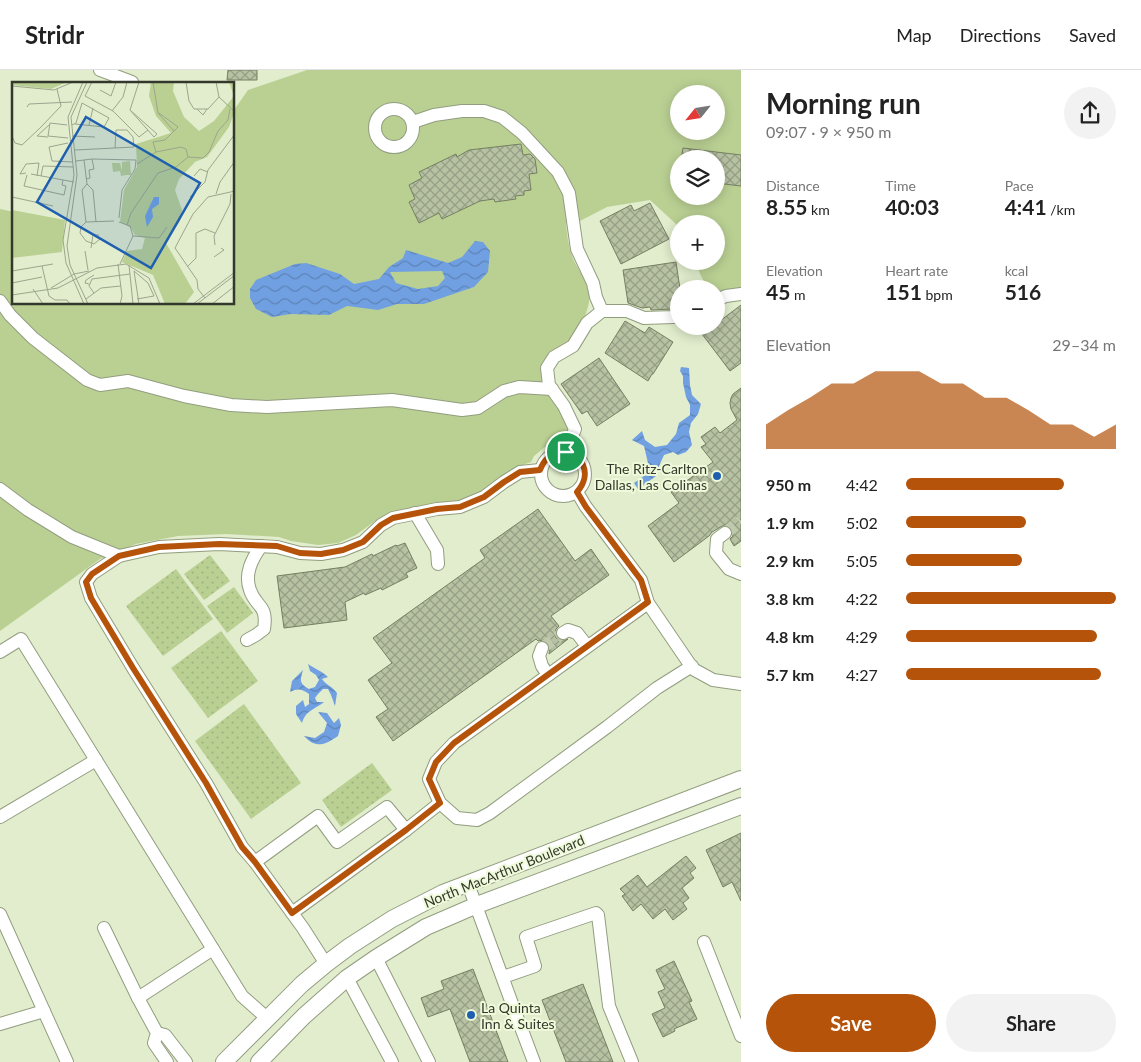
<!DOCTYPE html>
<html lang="en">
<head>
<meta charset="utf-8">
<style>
  :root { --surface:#fff; --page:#f2f2f2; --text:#222; --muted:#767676; --line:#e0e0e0; --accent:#b45309 }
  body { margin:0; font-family:Lato,sans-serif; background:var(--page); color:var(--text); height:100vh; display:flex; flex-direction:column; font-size:19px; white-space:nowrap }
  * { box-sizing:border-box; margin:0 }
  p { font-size:16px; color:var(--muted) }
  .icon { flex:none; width:28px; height:28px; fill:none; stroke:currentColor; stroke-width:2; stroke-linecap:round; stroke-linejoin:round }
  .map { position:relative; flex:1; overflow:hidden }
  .panel { display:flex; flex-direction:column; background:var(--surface); width:400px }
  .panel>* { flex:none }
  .needle { width:32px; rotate:240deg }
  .tools { position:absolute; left:670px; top:15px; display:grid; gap:10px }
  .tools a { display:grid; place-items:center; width:55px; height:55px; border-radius:50%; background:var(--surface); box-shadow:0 2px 12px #0003; font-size:25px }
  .pin { position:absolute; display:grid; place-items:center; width:42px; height:42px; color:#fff; margin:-21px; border:2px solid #fff; border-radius:50%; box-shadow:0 1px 5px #0007 }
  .round { display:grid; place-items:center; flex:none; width:52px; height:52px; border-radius:26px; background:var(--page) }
  .headline { display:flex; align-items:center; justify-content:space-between; height:85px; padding:0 25px }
  h1 { font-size:28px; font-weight:700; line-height:38px }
  .stats { display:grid; grid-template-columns:repeat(3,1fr); gap:8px; height:85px; padding:5px 25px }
  .stats div { display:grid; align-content:center }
  .stats b { font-size:21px; font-weight:700 }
  .stats small { font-size:14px; font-weight:400 }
  .stats p { font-size:14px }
  .chart { height:140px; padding:10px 25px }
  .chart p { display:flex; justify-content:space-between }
  .chart svg { width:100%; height:90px; margin-top:5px; fill:var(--accent); opacity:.7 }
  .action { display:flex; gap:10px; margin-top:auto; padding:10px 25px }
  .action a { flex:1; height:58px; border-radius:30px; background:var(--accent); color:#fff; font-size:20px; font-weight:700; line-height:58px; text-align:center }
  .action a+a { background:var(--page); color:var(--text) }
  ul { padding:0 25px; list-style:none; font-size:16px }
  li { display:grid; grid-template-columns:80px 60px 1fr; align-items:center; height:38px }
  li i { height:12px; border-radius:6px; background:var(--accent) }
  header { display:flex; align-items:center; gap:30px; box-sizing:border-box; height:70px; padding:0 25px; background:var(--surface); border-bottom:1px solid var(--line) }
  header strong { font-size:24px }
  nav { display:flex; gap:28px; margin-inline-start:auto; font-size:18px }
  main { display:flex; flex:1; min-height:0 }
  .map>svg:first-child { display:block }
  .grass { fill:#bad093; fill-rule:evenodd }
  .park { fill:url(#park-dots) }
  .water { fill:url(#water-waves); fill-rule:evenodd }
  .building { fill:url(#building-cross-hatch); stroke:#757f62 }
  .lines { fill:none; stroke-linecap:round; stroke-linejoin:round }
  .minor-tunnel { stroke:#bec9ad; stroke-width:12; stroke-dasharray:12 6; stroke-linecap:butt }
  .minor-casing { stroke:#929d7f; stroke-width:14 }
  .major-casing { stroke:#929d7f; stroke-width:18 }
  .minor { stroke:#fff; stroke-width:12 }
  .major { stroke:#fff; stroke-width:16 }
  .route-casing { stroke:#fff; stroke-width:10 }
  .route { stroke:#b45309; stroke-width:6 }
  .poi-dot { fill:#1f5fb0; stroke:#eefada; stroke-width:2 }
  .labels { text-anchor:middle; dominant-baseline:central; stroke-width:4; stroke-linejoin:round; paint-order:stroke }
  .poi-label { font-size:14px; fill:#34382c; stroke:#eefada; text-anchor:end }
  .street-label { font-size:14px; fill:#34382c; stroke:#eefada }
  .inset-road { fill:none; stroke:#9ca58d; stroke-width:1 }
  .view { fill:#1f5fb0; fill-opacity:0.15; stroke:#1f5fb0; stroke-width:2.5 }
  .inset-edge { fill:none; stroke:#34382c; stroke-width:2.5 }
</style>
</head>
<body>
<header>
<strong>Stridr</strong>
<nav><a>Map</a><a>Directions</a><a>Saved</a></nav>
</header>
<main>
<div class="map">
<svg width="741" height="992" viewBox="0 0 741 992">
  <defs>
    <pattern id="park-dots" width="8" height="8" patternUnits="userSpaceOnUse" patternTransform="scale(1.25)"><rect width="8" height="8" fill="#bad093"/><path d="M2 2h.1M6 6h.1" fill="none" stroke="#a0b37f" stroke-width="1.8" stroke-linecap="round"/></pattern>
    <pattern id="water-waves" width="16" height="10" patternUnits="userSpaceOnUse" patternTransform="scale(1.25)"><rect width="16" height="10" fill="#70a0e2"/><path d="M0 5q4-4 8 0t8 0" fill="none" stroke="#5d83b7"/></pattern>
    <pattern id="building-cross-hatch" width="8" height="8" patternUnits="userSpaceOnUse" patternTransform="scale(1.25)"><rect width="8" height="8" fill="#b7c2a3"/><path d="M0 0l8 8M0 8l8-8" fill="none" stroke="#969f85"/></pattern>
  </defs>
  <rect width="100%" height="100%" fill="#e1edcd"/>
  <path class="grass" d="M307,0H741V220L723,225L716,221V219C703,218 700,202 695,191H716V154H679V160L676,154L650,130L607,137L578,152L566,153C567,167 569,179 574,191C578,199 583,205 586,212C591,226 590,233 585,246C577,268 564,275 546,289L569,351L564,376L558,374H551L545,377L534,386L531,392L520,396L482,426L393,444L375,451L356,465L338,473L318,475L291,471L279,467L226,464L178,466L136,474L100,489L0,561V139L14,142V234H234V40L248,20ZM679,24H716V61H679ZM679,89H716V126H679Z"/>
  <g class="park">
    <polygon points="210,485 230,511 204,530 184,504"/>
    <polygon points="176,499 213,549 163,586 126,536"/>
    <polygon points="234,517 253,543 227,563 207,536"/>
    <polygon points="221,561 258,611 208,648 171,598"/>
    <polygon points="244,634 301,713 251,749 195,671"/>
    <polygon points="372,693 392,720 341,757 322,730"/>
  </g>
  <g class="water">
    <path d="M475,171L483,172L490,181L488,202L474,217L424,234H397L378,240L347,236L329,245L291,244L272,247L256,239L250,228V219L256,210L295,194L306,193L340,204L354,214L379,209L389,197L403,188L406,180L448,193L462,187ZM442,201L445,208L438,216L418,219L396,213L390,202Z"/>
    <polygon points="681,297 689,298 690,315 692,325 701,334 698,344 691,353 689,362 692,375 686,382 678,385 673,382 664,385 659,396 656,406 638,419 634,413 644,406 648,393 644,376 632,370 642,361 645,370 655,377 667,375 676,364 679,353 690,345 690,335 686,327 683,313 683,306 680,301"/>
    <path d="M308,594C315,599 322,601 328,607L322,609C326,615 332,616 337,623L335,636L331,625L328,619H323L318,624L315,628L317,632H324C314,640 306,640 302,653L296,644V636L303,630L305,637L309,634V624C302,619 298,618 290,622L292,611L303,600C300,611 299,613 309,619L315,617L319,610L316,605L310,601Z"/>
    <path d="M318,642L327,643L334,653L339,648L341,655L338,666C325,675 316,679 304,666L315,668L324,662L327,653Z"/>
  </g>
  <g class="building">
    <polygon points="228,0 257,0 257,10 227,10"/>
    <polygon points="521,74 523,85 530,84 535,89 537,103 529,104 531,120 524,121 524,125 515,126 516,129 495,132 494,129 480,131 442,149 439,143 419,153 409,132 415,129 409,115 422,108 419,102 456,84 457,87 469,80"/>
    <polygon points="683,78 741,85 741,116 716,113 716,89 681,89"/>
    <polygon points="650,133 669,169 621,194 600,151 631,135 634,141"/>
    <polygon points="676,192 680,219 679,219 679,233 675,233 676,237 672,239 651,240 650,237 642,238 628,233 623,200"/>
    <polygon points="741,235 741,293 730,301 702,264 713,256 716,256 716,254"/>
    <polygon points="625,251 645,263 649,257 673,272 653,304 652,304 648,311 605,283"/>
    <polygon points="599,288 630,334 597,356 587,341 582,344 561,314"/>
    <polygon points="741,318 741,471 734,476 730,469 733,466 732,459 729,456 724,455 712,462 709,466 674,492 648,456 679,433 671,422 713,392 701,377 706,374 701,367 715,357 720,363 737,350 731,339 730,333 731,328 733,324"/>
    <polygon points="538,439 575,491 591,479 609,505 551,546 559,556 556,559 555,563 556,568 563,571 568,569 549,584 550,577 548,572 544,570 538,571 536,569 393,671 376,647 388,639 368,610 392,593 373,568 485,488 480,480"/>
    <polygon points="405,473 417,498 406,503 408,507 382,520 381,518 365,525 364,523 345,532 347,550 284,558 277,506 345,497 372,484 373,486 396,475 397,476"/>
    <polygon points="741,763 741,831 732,812 723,817 706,780"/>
    <polygon points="686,786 696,798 690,803 694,808 682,818 689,828 683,833 687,839 673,850 665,839 653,849 641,834 633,841 622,826 625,824 620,819 638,805 647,817"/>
    <polygon points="674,891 692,931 689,932 697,949 674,959 675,961 663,967 652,944 665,938 658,922 665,919 656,900"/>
    <polygon points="473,899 508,992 470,992 450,939 428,947 421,928 444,919 441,911"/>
    <polygon points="583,914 613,992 566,992 542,930"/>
  </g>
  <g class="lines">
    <g class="minor-tunnel">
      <polyline points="725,463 741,451"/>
      <polyline points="542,578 563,563"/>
    </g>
    <g class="minor-casing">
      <g id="minor">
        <polyline points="100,0 132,12"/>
        <circle cx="394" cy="58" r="19"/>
        <polyline points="413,52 434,45 462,41 484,41 502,47 522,63 558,102 569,123 577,179 593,213 596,227 602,241"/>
        <polyline points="716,230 726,226 741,224"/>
        <polyline points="0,231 10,245 33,268 87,310 100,315 128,311 184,326 231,335 267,337 392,330 462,340 478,338 504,321 519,317 552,319"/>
        <circle cx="563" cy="404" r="22"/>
        <polyline points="566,382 575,359 564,336 549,315 547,298 554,287 573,276 587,253 602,241 627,241 644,248 674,247 679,245"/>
        <polyline points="0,419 28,440 72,467 119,486"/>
        <polyline points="577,422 586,437 641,510 648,533 693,599 713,610 741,614"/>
        <polyline points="415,443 437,480 438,494"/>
        <polyline points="725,463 717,469 716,483 729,499 741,504"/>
        <polyline points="648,533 454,673 436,692 429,709 440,733 457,748 477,750 490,743 607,657 657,618 692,596"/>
        <polyline points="563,563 568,560 577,563 587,576"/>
        <path d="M247,570L256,565L264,559C268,534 256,538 250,520C244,504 252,489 261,476"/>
        <polyline points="542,578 539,586 542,596 548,605"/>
        <polyline points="0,582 21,569 242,926 268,949"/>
        <polyline points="0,747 96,690"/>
        <polyline points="255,792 242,777 206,713 133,598 91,528 86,512 92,504 119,486 159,477 219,474 277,477 300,483 321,484 343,480 363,472 381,455 393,448 437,439 460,437 484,427 504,412 520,402 540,400"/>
        <polyline points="468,814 514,939 534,992"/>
        <polyline points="292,843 406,760 440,733"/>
        <polyline points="0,844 67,992"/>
        <polyline points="104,858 138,928 157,963 154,973 167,992"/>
        <polyline points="704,872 741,966"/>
        <polyline points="376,888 429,992"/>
        <polyline points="326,894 303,858 255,792 318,746 337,772 387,737 406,760"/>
        <polyline points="503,907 535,896 526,867 596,843 598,845 609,936 632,992"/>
        <polyline points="347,908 392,992"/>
        <polyline points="138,928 213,879"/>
        <polyline points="0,954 44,941"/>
        <polyline points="157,963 165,965 186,992"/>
      </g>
    </g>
    <g class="major-casing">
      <g id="major">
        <polyline points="224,992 302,914 326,894 350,876 392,849 443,823 741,709"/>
        <polyline points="259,992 304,946 347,908 376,888 426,857 477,835 741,736"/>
      </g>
    </g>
    <use href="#minor" class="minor"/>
    <use href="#major" class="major"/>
  </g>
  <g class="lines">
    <g class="route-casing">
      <path id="route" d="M559,382C583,382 593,404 577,422L586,437L641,510L648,532L454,673L436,692L429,709L440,733L406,760L292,843L255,792L242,777L206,713L133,598L91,528L86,512L92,504L119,486L159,477L219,474L277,476L300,483L321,484L343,480L363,472L381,455L393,448L437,439L460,437L484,427L504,412L520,402L540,400C544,390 549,385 559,382Z"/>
    </g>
    <use href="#route" class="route"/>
  </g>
  <g class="poi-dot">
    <circle cx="717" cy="406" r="5"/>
    <circle cx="471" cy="945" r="5"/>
  </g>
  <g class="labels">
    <g class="poi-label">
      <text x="707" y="398">The Ritz-Carlton<tspan x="707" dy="16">Dallas, Las Colinas</tspan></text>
      <text x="481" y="937" text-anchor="start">La Quinta<tspan x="481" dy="16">Inn &amp; Suites</tspan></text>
    </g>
    <g class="street-label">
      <text transform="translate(504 801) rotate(-22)">North MacArthur Boulevard</text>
    </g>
  </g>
  <g transform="translate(12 12)">
    <rect width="222" height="222" fill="#e1edcd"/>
    <path d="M139,0H162L161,9L172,35L187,49L202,39L222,14L217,0H222V31L217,45L195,75L183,80L167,97L163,108L170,128L168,139L154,161L182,210L173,222H153L141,193L110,180L115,169L130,167L133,156L123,153L119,146L108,140L112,108L125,85L124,62L159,51L144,34L137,14ZM0,128L53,138L50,170L0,176Z" fill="#bad093"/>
    <path d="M0,0H55L39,7L0,3ZM118,79L119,93H114V88V93L109,94L108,89L101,90L100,81H108L110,89V80Z" fill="#bad093"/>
    <path d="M142,115H147V122L140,127L141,135L135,145L133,134Z" fill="#70a0e2"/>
    <path class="inset-road" d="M71,0L56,35L62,93L51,158L54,181L72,222M75,0L59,35L65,93L55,164L58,183L76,222M80,0L73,14L101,29L127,55L136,48M141,0L146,31L162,49L153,58L141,60L144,70M174,0L177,19L182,27H196L207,15M204,0L207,15M0,4L42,8L61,0M88,8L99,14L104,0M207,15L223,30M15,25L17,22L60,20M185,27L191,33L195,27M118,28L142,55L145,52M118,28L145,52M118,28L127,0M100,29L111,15L115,0M147,31L166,45L162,49M55,43L38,41L36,54L56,56M60,43L64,41L70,21L97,36L92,45L63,42M77,43L81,26M0,54L3,61L10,63L29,45L49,24L45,7M60,54L83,55M36,55L25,54L37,43M56,61L37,65L40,79L61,80M63,68L122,65L121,55L115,48H104L103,66M176,75L191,76L197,70L206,49L216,38L218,27M80,77L124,78L123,87L110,108L107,136M72,78L75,102M64,79L80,77L82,87L77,88L78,96L74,97M125,82L144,70L169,65L174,67L176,75M14,91L8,92L14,82L27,81L25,94M19,92L62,100M15,93L12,104L52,113L54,104L50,103L51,98M29,94L31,84L61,85M182,94L188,87L196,90M204,112L208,100L223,79M0,115L41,124M178,115L193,100L196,88L223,52M74,140L70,108L75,102L81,108L84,140M107,140L118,144L121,154L108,182M115,143L119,131L146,91L164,85L176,75M121,154L147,156L155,145M88,157L82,162L74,159L68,151L69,145L74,140L102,139M203,163L202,154L218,122L219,112M79,166L81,153H87M73,169L76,188M202,175L212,168L209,166M106,182L110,214L108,222M117,183L121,222M30,184L37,214L43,218H55L58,222M175,185L184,176V151L193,147L203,151M0,189L41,182M122,189L136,201L142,214L125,217M122,189L127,222M0,201L30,195M77,202L73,201L74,198L82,193M39,206L62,192L77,189M21,207L31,222M82,211L77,204L80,197L118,192M0,213L46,206L85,186L114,182L137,196L148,222M193,216L186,207L185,198L163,166L181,132L196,115L223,109M74,217L89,206L109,204M181,222L223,190M185,222L223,193M200,222L223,204"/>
    <path class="view" d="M74,35L188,101L139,186L25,120Z"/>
    <rect width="222" height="222" class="inset-edge"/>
  </g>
</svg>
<div class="tools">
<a><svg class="needle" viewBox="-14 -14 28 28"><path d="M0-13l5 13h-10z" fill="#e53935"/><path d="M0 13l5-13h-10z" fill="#767676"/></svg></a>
<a><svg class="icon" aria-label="layers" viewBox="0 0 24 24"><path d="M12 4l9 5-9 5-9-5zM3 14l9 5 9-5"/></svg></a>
<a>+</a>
<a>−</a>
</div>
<div class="pin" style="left:566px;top:382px;background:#1e9e55"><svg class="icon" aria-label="arrive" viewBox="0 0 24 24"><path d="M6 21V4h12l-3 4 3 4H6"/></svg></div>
</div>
<section class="panel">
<div class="headline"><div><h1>Morning run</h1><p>09:07 · 9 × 950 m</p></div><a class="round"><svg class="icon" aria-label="share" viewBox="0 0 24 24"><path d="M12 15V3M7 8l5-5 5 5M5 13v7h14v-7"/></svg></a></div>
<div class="stats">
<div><p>Distance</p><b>8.55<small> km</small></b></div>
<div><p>Time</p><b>40:03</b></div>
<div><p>Pace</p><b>4:41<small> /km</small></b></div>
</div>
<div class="stats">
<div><p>Elevation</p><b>45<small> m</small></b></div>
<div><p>Heart rate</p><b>151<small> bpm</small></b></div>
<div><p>kcal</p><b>516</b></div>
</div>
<div class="chart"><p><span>Elevation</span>29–34 m</p>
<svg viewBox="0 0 160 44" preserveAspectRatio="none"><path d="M0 44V32L10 25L20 19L30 12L40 12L50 6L60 6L70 6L80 12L90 12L100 19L110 19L120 25L130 32L140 32L150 38L160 32V44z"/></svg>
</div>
<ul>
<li><b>950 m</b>4:42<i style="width:75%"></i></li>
<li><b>1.9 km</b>5:02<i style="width:57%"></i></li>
<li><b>2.9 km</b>5:05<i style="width:55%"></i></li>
<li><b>3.8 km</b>4:22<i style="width:100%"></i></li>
<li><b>4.8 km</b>4:29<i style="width:91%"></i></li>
<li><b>5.7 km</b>4:27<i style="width:93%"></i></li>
</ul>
<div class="action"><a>Save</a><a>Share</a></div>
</section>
</main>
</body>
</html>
